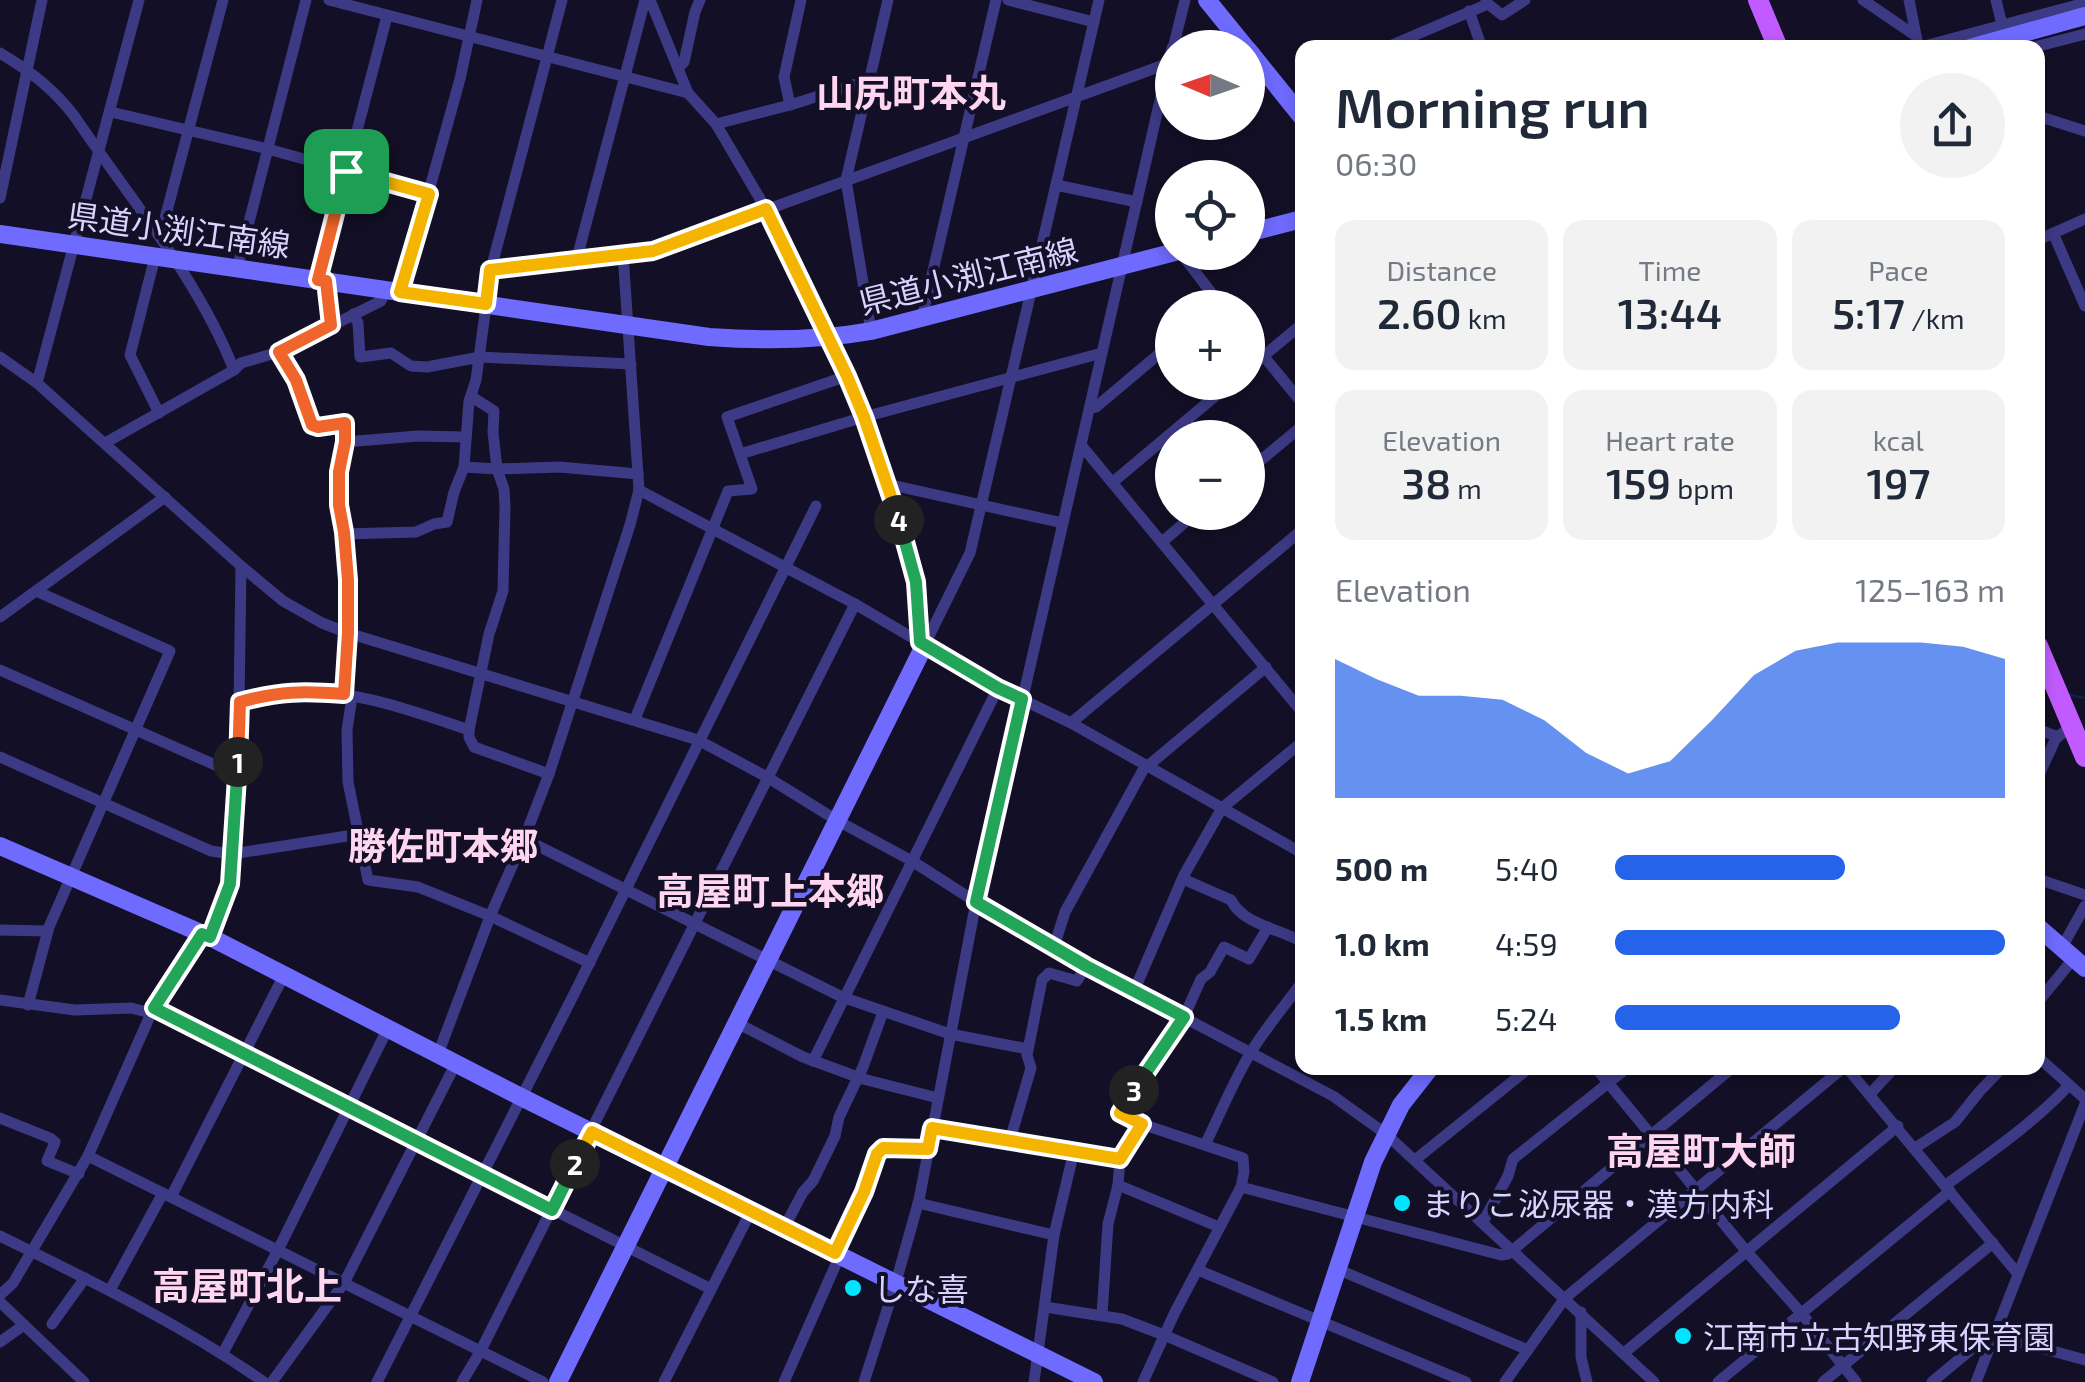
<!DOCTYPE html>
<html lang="en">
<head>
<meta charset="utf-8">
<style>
  :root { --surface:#fff; --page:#f2f2f3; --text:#1f2937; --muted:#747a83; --accent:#2563eb }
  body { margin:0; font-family:"Exo 2","Noto Sans JP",sans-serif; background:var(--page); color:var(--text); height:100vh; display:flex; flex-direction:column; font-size:38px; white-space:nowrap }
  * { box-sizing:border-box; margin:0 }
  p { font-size:32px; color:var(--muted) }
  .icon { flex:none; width:55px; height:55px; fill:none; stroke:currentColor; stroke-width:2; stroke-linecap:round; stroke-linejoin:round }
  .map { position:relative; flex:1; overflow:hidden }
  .panel { position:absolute; left:1295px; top:40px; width:750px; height:1035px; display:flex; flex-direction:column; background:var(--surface); border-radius:20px; box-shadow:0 5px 15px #0003 }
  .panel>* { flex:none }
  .needle { width:65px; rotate:272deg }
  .fabs { position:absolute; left:1155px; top:30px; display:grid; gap:20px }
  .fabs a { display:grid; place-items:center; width:110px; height:110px; border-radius:50%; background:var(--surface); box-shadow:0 5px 15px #0003; font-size:50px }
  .pin { position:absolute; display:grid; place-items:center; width:85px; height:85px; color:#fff; margin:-42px; border-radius:20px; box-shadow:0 5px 15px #0006 }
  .km { position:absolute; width:50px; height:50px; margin:-25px; border-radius:50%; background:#222; color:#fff; font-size:28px; line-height:50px; text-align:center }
  .round { display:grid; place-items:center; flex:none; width:105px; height:105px; border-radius:52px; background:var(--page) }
  .summary { display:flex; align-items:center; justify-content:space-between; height:170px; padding:0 40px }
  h1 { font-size:55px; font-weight:600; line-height:75px }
  .figures { display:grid; grid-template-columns:repeat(3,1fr); gap:15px; height:170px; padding:10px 40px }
  .figures div { display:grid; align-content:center; border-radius:20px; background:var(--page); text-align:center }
  .figures b { font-size:42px; font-weight:600 }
  .figures small { font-size:28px; font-weight:400 }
  .figures p { font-size:28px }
  .chart { height:280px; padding:20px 40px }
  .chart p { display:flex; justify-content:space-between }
  .chart svg { width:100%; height:180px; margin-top:10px; fill:var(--accent); opacity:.7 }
  ul { padding:0 40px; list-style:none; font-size:32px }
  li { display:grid; grid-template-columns:160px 120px 1fr; align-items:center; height:75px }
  li i { height:25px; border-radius:12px; background:var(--accent) }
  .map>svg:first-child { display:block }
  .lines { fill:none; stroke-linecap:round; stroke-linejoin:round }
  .stream { stroke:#0c2248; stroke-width:2.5 }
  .street { stroke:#3d3a85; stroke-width:11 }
  .secondary { stroke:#6f6bff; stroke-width:18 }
  .primary { stroke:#c25bff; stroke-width:20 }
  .split-1-casing { stroke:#fff; stroke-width:20 }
  .split-2-casing { stroke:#fff; stroke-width:20 }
  .split-3-casing { stroke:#fff; stroke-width:20 }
  .split-4-casing { stroke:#fff; stroke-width:20 }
  .split-5-casing { stroke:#fff; stroke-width:20 }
  .split-1 { stroke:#f0652b; stroke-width:12 }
  .split-2 { stroke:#22a559; stroke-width:12 }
  .split-3 { stroke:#f5b400; stroke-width:12 }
  .split-4 { stroke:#22a559; stroke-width:12 }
  .split-5 { stroke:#f5b400; stroke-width:12 }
  .poi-dot { fill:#00e5ff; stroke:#130f26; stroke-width:4 }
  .labels { text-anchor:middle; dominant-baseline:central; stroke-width:8; stroke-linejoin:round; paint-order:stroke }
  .street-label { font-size:32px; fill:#d9d4ff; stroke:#130f26 }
  .poi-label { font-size:32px; fill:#d9d4ff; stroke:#130f26; text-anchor:start }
  .quarter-label { font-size:38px; font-weight:bold; fill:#ffd6f0; stroke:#130f26 }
</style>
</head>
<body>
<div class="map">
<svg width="2085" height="1382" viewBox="0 0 2085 1382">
  <rect width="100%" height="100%" fill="#130f26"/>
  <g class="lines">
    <polyline class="stream" points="2069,695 2085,698"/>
    <g class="street">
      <polyline points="329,0 688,93"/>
      <polyline points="650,0 688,93 716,124 766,209 847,376 864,417 909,550 916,582 921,642"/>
      <polyline points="1008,0 1094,22"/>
      <polyline points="1486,0 1488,4 1502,15 1525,0"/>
      <polyline points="1863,0 1916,36"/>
      <polyline points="1909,0 1917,40"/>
      <polyline points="1996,0 2002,25"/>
      <polyline points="1469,11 1482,48"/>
      <polyline points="1173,48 1185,0"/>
      <polyline points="1385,48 1488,4"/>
      <polyline points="1917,48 2085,3"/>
      <polyline points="2031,48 2085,34"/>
      <path d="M0,53C30,71 54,89 75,117C130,199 198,278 234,370"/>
      <polyline points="678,68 684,62 695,12 700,0"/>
      <polyline points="790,105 784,77 801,0"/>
      <polyline points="111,112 268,149 429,194"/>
      <polyline points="2038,116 2085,131"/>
      <polyline points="716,124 790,105 869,80"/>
      <polyline points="1056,185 1137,202"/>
      <polyline points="0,198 42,0"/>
      <polyline points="2053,233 2085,306"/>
      <polyline points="160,237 223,0"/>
      <polyline points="2038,240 2085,219"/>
      <polyline points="1180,252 1223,308"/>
      <polyline points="155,257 130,355 159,413"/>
      <polyline points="577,258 645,0"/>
      <polyline points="237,269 306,0"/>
      <polyline points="491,269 653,251 1172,62"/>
      <polyline points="318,280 387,16"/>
      <polyline points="326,281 331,325"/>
      <polyline points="401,292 460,79 477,0"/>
      <polyline points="353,314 358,323 360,357 391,353 411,366 427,367 480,357 631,364"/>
      <polyline points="922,318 996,0"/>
      <polyline points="871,331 846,180 888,0"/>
      <polyline points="1248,337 1302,403"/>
      <polyline points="279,352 296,380 312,425 318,427 345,423 345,442 339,471 339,505 344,532 348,580 348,633 344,694"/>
      <polyline points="0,357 37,383 241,566 283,601 322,623 348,633 698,740 767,777 838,821 912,861 976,902 1086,966 1333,1096 1386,1134 1654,1382"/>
      <polyline points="1248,369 1302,324"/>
      <polyline points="37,383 139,0"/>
      <polyline points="1090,408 1096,407 1172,343"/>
      <polyline points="345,442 418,436 465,437"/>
      <polyline points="105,443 234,370 241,363 279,352 381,301 386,289"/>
      <polyline points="1081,445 1302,712"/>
      <polyline points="740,454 864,417 1102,353"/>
      <polyline points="464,467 497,469 559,467 638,474"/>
      <polyline points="1248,471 1302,426"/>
      <polyline points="1113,482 1232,382"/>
      <polyline points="887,484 1063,523"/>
      <polyline points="639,490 855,604 998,688 1071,723 1302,853"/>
      <polyline points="344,534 416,532 434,524 447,522 454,492 464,467 469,401 476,380 491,269 562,0"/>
      <polyline points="1162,542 1197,512"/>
      <polyline points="0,617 165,497"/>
      <polyline points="925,644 970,553 1099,0"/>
      <polyline points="0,670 238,775"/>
      <polyline points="352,697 347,730 348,782 368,880 418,887 490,916 590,963"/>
      <path d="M240,702C252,699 265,694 278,693C343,685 408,709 469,730V737L474,747L549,774"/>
      <polyline points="635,719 728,491 752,489 727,417 847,376"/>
      <polyline points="1071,723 1302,530"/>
      <polyline points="2038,729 2058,737"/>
      <polyline points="469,730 489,634 503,591 505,506 504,489 497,469 493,432 494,411 472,397"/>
      <polyline points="0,757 211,851 232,854 360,834"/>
      <polyline points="2038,777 2056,738 2072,726"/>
      <polyline points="524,839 842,997 950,1034 1028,1049"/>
      <path d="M1183,879L1231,900C1243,925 1281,929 1302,942"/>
      <polyline points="2038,879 2085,895"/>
      <polyline points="0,930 47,931"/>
      <polyline points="210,937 230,884 238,775 241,566"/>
      <polyline points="1054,947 1065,912 1143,770 1266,667"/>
      <polyline points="2061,949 2085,906"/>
      <polyline points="1134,991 1184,875 1222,808 1302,742"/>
      <polyline points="0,1000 75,1010 131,1008 151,1013"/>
      <polyline points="2038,1002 2074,958"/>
      <polyline points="28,1005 49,927 170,651 36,591"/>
      <polyline points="153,1009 711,1289"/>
      <polyline points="735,1022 803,1057 863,1079 938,1098"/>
      <polyline points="438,1054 491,914 524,839 549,774 630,525 639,490 623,254"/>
      <polyline points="2038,1057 2085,1099"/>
      <polyline points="813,1061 998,688"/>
      <polyline points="1596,1068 1747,1252 1802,1314 1856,1382"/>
      <polyline points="1847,1068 2018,1274"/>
      <polyline points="1870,1094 1894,1068"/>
      <polyline points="0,1118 50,1138 55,1142 47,1161 79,1174"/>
      <polyline points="932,1128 1120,1159"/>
      <polyline points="1010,1140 1031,1068 1027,1055 1042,980 1049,973 1077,981 1086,966"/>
      <path d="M1205,1145C1220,1114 1233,1082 1251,1052C1266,1027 1285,1006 1302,982"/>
      <polyline points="1915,1148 1955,1122 1979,1092 2002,1068"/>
      <polyline points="88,1156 543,1382"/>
      <polyline points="1415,1160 1529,1068"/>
      <polyline points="1118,1185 1219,1227"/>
      <path d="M1946,1185C1988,1154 2033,1124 2069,1085"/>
      <polyline points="1241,1187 1244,1172 1243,1158 1142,1124 1120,1113 1173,1035 1184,1017 1201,979 1210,972 1224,947 1249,959 1268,927"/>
      <polyline points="171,1197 284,975"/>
      <polyline points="918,1203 1054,1235"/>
      <polyline points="1483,1222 1508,1176 1513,1159 1627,1068"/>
      <polyline points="784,1228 803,1192 813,1181 835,1136 839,1117 863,1067 883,1012"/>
      <path d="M0,1236C91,1281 181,1324 264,1382"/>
      <polyline points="835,1253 864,1193 877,1154 888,1147 928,1149"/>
      <polyline points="1337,1269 1528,1350"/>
      <polyline points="1198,1270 1466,1382"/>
      <polyline points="110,1290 163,1193"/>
      <polyline points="0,1295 13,1283 88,1156 153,1009 202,934"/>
      <polyline points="0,1302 84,1382"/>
      <polyline points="1045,1307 1122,1319 1164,1335 1273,1382"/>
      <polyline points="1581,1312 1581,1357 1587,1382"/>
      <polyline points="1102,1315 1108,1224 1118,1185 1120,1159 1142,1124"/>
      <polyline points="52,1324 85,1278"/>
      <polyline points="0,1342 24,1325"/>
      <polyline points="223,1353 278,1250 388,1028"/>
      <polyline points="1624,1353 1898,1126"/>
      <polyline points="272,1382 344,1283 456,1063"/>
      <polyline points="377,1382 574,994 816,506"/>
      <polyline points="462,1382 480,1352 855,604"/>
      <polyline points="664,1382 751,1211"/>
      <polyline points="784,1382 840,1255"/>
      <polyline points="864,1382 896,1282 919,1200 976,902 1172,48"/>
      <polyline points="1034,1382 1054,1235 1074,1151"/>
      <polyline points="1143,1382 1175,1312 1241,1187 1501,1255 1508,1254 1732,1068"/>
      <polyline points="1505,1382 1565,1298 1843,1068"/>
      <polyline points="1718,1382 1950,1191"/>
      <polyline points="1823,1382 1993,1243"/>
      <polyline points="1932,1382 1980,1342 1994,1335 2085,1360"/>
      <polyline points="1976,1382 2085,1104"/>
    </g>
    <g class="secondary">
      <polyline points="1207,0 1246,48"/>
      <polyline points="1970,48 2085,16"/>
      <polyline points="1248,50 1302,117"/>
      <polyline points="1248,233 1302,219"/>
      <path d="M0,234L709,337C764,341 816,341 871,331L1175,252"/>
      <polyline points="0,846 210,937 521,1097 1094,1382"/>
      <polyline points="2038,927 2085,968"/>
      <polyline points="558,1382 925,644"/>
      <polyline points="1300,1382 1373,1162 1401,1105 1430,1068"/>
    </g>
    <g class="primary">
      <polyline points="1758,0 1778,48"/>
      <polyline points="2038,646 2085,757"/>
    </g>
  </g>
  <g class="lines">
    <g class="split-1-casing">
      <path id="split-1" d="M238,762L240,702C280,691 303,691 344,694L348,633V580L344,532L339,505V472L345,442V423L318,427L312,425L296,380L279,352L331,325L326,281L318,280L346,171"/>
    </g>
    <g class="split-2-casing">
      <polyline id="split-2" points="238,762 230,884 210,937 202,934 154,1008 552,1210 575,1164"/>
    </g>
    <g class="split-3-casing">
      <polyline id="split-3" points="575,1164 592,1132 835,1253 864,1192 877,1154 883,1148 928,1149 932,1128 1120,1159 1142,1124 1120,1113 1134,1090"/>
    </g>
    <g class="split-4-casing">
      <polyline id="split-4" points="899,520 916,582 920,642 998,688 1022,699 976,902 1086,966 1184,1017 1134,1090"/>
    </g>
    <g class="split-5-casing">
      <polyline id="split-5" points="346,171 429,194 400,292 486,304 490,270 653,251 766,209 847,376 864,417 899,520"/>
    </g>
    <use href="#split-1" class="split-1"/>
    <use href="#split-2" class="split-2"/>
    <use href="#split-3" class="split-3"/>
    <use href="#split-4" class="split-4"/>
    <use href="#split-5" class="split-5"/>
  </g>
  <g class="poi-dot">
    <circle cx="1402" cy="1203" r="10"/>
    <circle cx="853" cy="1288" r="10"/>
    <circle cx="1683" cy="1336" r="10"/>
  </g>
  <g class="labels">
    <g class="street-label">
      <text transform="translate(179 229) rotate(8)">県道小渕江南線</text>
      <text transform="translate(968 275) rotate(-14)">県道小渕江南線</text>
    </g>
    <g class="poi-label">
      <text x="1422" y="1203">まりこ泌尿器・漢方内科</text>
      <text x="873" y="1288">しな喜</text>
      <text x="1703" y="1336">江南市立古知野東保育園</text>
    </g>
    <g class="quarter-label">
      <text x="911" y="92">山尻町本丸</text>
      <text x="443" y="845">勝佐町本郷</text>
      <text x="770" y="890">高屋町上本郷</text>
      <text x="1701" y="1150">高屋町大師</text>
      <text x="247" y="1285">高屋町北上</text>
    </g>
  </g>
</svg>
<div class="fabs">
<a><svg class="needle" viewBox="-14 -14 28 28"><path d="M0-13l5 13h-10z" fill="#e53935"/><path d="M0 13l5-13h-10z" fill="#747a83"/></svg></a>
<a><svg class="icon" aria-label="locate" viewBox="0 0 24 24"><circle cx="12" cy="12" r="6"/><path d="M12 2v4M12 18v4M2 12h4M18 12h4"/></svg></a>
<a>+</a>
<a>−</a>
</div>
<div class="pin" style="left:346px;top:171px;background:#1e9e55"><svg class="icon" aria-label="arrive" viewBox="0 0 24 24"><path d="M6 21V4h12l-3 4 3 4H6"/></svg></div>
<b class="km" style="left:238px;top:762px">1</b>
<b class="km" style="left:575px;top:1164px">2</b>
<b class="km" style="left:1134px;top:1090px">3</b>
<b class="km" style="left:899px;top:520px">4</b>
<section class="panel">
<div class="summary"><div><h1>Morning run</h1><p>06:30</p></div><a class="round"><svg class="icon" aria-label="share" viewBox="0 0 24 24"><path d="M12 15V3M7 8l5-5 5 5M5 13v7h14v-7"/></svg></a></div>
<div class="figures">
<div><p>Distance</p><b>2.60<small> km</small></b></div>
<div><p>Time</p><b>13:44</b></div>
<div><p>Pace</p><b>5:17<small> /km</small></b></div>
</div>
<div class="figures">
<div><p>Elevation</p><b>38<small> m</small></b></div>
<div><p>Heart rate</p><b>159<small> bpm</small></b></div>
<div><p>kcal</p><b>197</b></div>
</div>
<div class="chart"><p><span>Elevation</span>125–163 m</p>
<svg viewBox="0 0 160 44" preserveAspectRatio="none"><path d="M0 44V10L10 15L20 19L30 19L40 20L50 25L60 33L70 38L80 35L90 25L100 14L110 8L120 6L130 6L140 6L150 7L160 10V44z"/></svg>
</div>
<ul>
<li><b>500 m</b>5:40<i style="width:59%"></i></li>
<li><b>1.0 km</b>4:59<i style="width:100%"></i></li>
<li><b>1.5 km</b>5:24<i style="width:73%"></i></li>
</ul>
</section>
</div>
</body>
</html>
